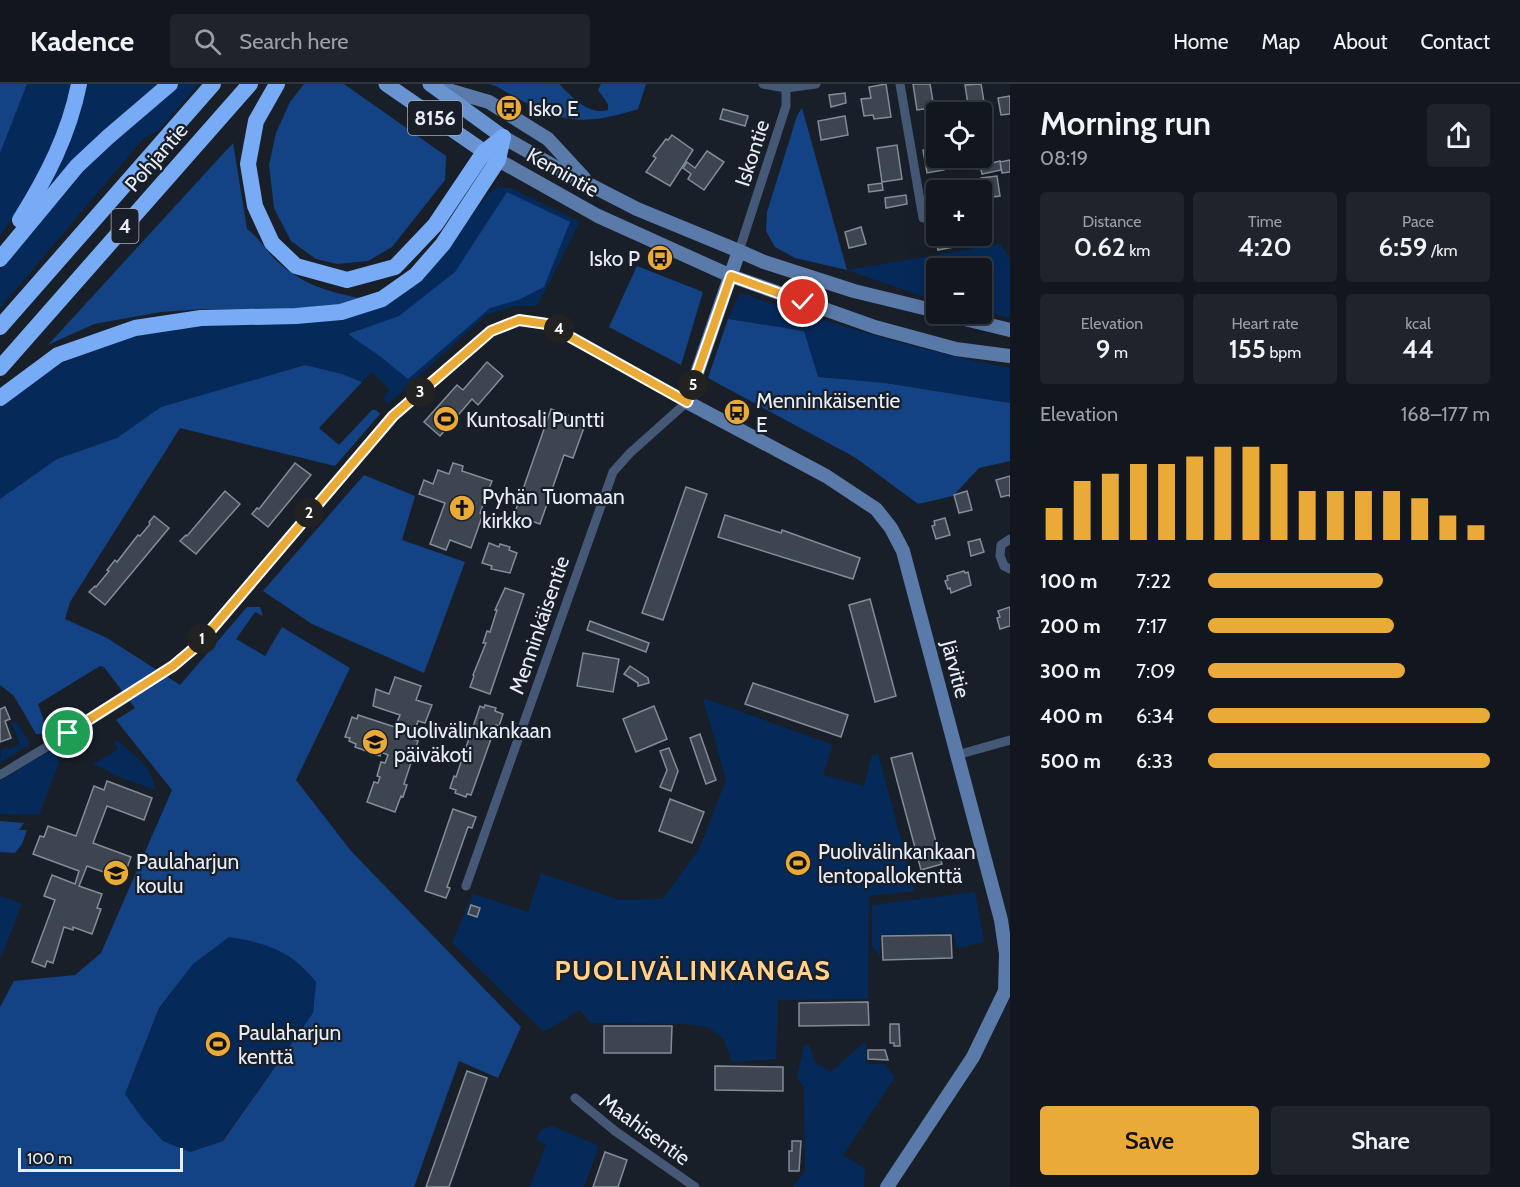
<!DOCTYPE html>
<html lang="en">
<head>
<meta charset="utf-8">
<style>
  :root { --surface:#12171f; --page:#1f242c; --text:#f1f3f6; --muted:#9c9fa4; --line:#31363d; --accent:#eaaa38 }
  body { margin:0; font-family:Cabin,sans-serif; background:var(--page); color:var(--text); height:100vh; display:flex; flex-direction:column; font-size:22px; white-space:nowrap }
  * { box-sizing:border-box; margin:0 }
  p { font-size:20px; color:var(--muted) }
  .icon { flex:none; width:33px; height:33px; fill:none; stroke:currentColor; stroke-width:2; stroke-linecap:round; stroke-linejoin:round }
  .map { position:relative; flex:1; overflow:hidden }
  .sheet { display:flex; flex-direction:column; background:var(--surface); width:510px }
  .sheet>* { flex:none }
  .fabs { position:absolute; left:926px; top:18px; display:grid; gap:12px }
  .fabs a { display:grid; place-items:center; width:66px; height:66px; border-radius:6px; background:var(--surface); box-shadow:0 6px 24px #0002,0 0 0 2px var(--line); font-size:30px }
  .scale { position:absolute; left:18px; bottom:15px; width:165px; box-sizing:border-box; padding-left:6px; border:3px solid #e9edf5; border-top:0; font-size:16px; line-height:21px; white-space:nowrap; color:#e9edf5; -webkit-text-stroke:4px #181f29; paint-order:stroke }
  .pin { position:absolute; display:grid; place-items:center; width:51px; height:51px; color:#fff; margin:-26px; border:3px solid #fff; border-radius:50%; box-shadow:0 2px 6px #0007 }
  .km { position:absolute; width:30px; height:30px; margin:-15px; border-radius:50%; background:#222; color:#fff; font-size:16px; line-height:30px; text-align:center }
  .round { display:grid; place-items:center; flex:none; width:63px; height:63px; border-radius:6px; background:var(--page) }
  .headline { display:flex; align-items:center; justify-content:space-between; height:102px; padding:0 30px }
  h1 { font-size:33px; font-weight:600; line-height:45px }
  .figures { display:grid; grid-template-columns:repeat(3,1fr); gap:9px; height:102px; padding:6px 30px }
  .figures div { display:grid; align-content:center; border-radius:6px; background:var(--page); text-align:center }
  .figures b { font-size:26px; font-weight:600 }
  .figures small { font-size:16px; font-weight:400 }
  .figures p { font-size:16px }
  .chart { height:168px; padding:12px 30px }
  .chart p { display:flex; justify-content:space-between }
  .chart svg { width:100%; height:108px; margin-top:6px; stroke:var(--accent); stroke-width:6 }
  .cta { display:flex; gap:12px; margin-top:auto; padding:12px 30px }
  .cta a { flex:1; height:69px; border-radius:6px; background:var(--accent); color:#111; font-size:24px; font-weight:600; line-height:69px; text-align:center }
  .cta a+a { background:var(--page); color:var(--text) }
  ul { padding:0 30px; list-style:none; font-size:20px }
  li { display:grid; grid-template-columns:96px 72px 1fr; align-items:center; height:45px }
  li i { height:15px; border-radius:8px; background:var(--accent) }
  header { display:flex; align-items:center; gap:36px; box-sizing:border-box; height:84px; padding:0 30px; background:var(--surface); border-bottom:2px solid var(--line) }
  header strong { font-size:28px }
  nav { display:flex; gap:33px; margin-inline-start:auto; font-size:21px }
  .search { width:420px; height:54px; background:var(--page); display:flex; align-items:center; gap:15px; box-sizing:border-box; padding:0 21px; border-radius:6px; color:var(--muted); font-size:22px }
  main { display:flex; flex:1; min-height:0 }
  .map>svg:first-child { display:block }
  .green { fill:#052a5a }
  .forest { fill:#144385; fill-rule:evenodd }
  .building { fill:#3d4550; stroke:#838c99; stroke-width:1.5 }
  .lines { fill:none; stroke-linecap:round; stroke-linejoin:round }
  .street { stroke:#455977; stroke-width:9 }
  .secondary { stroke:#5a7aaa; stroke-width:14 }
  .primary { stroke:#6a94d1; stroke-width:15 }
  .highway { stroke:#78abf5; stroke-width:16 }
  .route-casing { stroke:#fff; stroke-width:12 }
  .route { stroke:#eaaa38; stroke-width:8 }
  .labels { text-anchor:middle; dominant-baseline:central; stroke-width:4.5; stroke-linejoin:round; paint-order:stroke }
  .shield { fill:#181f29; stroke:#aaafb8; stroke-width:1.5 }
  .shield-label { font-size:20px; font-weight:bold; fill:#e9edf5 }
  .poi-label { font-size:21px; fill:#e9edf5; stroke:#181f29; text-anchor:start }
  .street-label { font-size:21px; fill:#e9edf5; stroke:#181f29 }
  .district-label { font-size:27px; font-weight:bold; letter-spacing:1.5px; fill:#fed18c; stroke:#181f29 }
</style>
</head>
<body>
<header>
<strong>Kadence</strong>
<div class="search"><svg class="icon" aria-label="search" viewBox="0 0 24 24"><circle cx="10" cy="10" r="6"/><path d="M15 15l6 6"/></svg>Search here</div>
<nav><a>Home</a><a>Map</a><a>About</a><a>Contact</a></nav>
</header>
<main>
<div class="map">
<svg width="1010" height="1103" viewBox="0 0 1010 1103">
  <rect width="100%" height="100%" fill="#181f29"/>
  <g class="green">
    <polygon points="27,0 73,0 51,69 32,105 0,152 0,69"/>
    <path d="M84,0H159C113,34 77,77 39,118Z"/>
    <polygon points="176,0 198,0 158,47 143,55 0,224 0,186 51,119 110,55"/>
    <polygon points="502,103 513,105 580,138 539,218 536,222 515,222 486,231 388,320 383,314 390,306 372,288 362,298 342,290 305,281 161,323 117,354 57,375 0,415 0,321 62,279 136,251 201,239 343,235 432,183 489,109 496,104"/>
    <polygon points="1000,160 1010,175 1010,234 981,228 981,184 936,184 936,217 847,186"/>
    <path d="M740,209C829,238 917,267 1010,284V319L885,299L817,293L804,247L728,235Z"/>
    <polygon points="703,614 833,661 823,691 864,702 872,671 878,670 915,807 869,812 868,915 778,916 776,975 732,978 724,955 708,943 685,940 591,939 580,926 544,948 452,859 473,810 528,828 541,789 619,816 663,815 699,765 726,696"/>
    <polygon points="16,637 30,660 0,679 1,666 8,663 9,665 20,660 12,639"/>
    <path d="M118,657C133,671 155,684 155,706L111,690L109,687L93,680L118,666L114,658Z"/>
    <polygon points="52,665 56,668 59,679 39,731 0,730 0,697"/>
    <polygon points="975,808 984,858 957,864 953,849 880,851 880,872 872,862 872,821"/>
    <polygon points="0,812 22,820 0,876"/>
    <path d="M229,852C267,859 291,867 316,898L313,929L222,1057L190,1068L163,1057L142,1034L125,1010L159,925L193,880Z"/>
    <polygon points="866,957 866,980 884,980 895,993 843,1071 865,1085 864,1103 793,1103 805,1087 804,1003 797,993 804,961 809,961 815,978 831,988"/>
    <polygon points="552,1042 599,1062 584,1103 530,1103 546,1061 536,1056 541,1046"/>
  </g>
  <g class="forest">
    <polygon points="0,0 27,0 0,69"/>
    <polygon points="304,0 344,0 446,72 445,96 392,163 368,177 337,180 316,175 291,157 274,124 269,81 276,49 290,18"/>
    <path d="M489,0H559C572,12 588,32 608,26V20L598,6L601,0H646L638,25C573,46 553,35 496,2Z"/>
    <polygon points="802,24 847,186 795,174 775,163 766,147 767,128 797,32"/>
    <path d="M233,59L247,145C260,154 267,169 279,179C305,202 330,208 364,215L348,221L308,226L204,225L161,228L94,240L48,261Z"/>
    <polygon points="507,108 570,138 544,203 518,216 490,224 408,295 381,273 348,250 399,232 455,188"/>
    <polygon points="637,182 703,208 681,281 609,243"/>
    <polygon points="728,235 804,247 818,293 885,299 1010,319 1010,377 979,384 953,412 918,420 856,374 708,294"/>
    <path d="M305,281L342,290L362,298L319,344L339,361L372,326H376L380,330L335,382L180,344L70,518L65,535L107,554L180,601L247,523H260L263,532L255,528L236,555L265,572L282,543L350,584L296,696L351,767L521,943L498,994L459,977L414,1103H0V923L14,897L75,891L101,869L172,706L116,636L135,624L104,583L100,582L38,620L43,634L45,650H36L14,612L0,601V415L57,375L117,354L161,323ZM229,853C267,859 292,867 316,898L313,929L223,1057L190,1068L163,1057L142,1034L125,1010L159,924L193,880Z"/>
    <polygon points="364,391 415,412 402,456 465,478 424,589 312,540 263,507"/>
    <polygon points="0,737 24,739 19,746 27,746 22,760 15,769 0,768"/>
  </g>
  <g class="building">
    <polygon points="886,0 891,33 874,35 873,31 864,32 861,15 871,14 869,3"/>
    <polygon points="913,0 930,0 933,18 930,18 931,24 917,26"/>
    <polygon points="981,0 985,24 969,27 965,1"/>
    <polygon points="845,9 846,19 831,23 829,11"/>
    <polygon points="1010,12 1010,30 1001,31 998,14"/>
    <polygon points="723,25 748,32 745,42 720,35"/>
    <polygon points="845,32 848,51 821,56 818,37"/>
    <polygon points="672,51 693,66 670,102 646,88 656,74 653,72 666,55 668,56"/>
    <polygon points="897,61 902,95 882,98 877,64"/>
    <polygon points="936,64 936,74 942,74 944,86 927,89 923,66"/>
    <polygon points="707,67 724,78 704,106 688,95 691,90 683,84 687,78 695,84"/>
    <polygon points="1010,76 1010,88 1002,89 1000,78"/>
    <polygon points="1000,77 1001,86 982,90 980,82"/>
    <polygon points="997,92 1000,112 984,114 981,94"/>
    <polygon points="882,99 883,106 869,108 868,101"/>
    <polygon points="906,111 907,120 886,124 885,114"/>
    <polygon points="861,143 866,160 849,164 845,148"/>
    <polygon points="934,144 936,144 936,152 952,152 954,163 938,166"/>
    <polygon points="487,278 503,292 478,321 472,315 440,352 424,338 457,301 463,306"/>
    <polygon points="551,325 586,338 573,374 564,371 540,440 514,431"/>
    <polygon points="295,379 311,391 268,443 252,430 257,424 259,425"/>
    <polygon points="453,379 463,382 462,387 492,397 480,429 483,430 471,464 450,456 446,466 430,460 445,419 419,410 424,396 433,400 438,386 449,390"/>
    <polygon points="1010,392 1010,413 1009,411 1001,413 996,396"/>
    <polygon points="686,403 707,410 663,536 642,529"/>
    <polygon points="225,407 240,420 196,470 180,457 186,451 187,452"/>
    <polygon points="967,407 972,426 959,429 954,411"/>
    <polygon points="725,431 781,449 782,446 860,474 853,495 718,453"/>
    <polygon points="154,432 169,444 105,521 89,508 95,502 96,503 109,487 107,486 115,476 117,478 138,451 140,452 150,440 149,438"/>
    <polygon points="945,434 950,451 936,455 932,442 935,441 934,437"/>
    <polygon points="980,455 984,468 971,472 968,458"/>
    <polygon points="489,459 499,463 500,460 510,463 509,466 517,469 510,489 491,485 492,482 482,479"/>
    <polygon points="964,487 965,489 968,488 971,501 951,509 950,504 948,505 945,497 948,496 947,492"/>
    <polygon points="505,504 524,510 490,610 470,603 474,592 473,591 486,559 483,559 487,547 490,548 497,526 495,526"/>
    <polygon points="870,515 896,612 875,618 849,521"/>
    <polygon points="1010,523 1010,542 1000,545 997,534 1000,533 998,527"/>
    <polygon points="590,537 649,559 646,568 587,546"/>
    <polygon points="583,569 619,575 613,608 577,602"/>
    <polygon points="630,582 648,594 649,599 638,602 638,599 624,590"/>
    <polygon points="395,593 421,602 416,616 432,621 425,639 418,637 412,655 418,657 404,700 407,701 403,713 401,712 395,728 367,718 374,698 378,699 380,693 377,692 381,678 385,679 388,671 381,668 380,672 355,663 356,660 349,657 350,654 345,653 352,633 357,635 358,631 395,643 400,631 373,622 376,605 389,610"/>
    <polygon points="753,599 848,631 841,653 745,620"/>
    <polygon points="485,621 496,624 495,627 503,630 499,642 496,641 471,711 467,710 466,713 455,709 456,706 450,704 454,692 456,693 480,622 484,624"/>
    <polygon points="654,622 667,655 636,668 623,635"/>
    <polygon points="5,623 10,635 5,637 11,654 0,658 0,625"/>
    <polygon points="700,650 716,696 706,700 690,654"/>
    <polygon points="669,664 678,687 671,707 660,703 667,686 660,667"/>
    <polygon points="912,669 942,780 921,786 891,674"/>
    <polygon points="107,697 152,714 144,736 107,722 93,759 131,773 123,795 87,782 79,802 102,810 97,824 101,825 92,850 73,843 73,846 64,843 53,879 47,877 45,883 32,878 55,816 44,812 52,791 75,800 79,787 33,770 40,752 44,753 48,742 76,752 94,702 104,706"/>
    <polygon points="670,715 704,728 692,759 659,747"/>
    <polygon points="453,725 476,733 472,744 468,743 447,803 450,804 446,814 425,807"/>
    <polygon points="471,821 480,824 477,833 468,830"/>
    <polygon points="951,851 952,874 883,876 882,852"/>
    <polygon points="868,918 869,941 799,942 799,919"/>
    <polygon points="890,940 899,940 900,962 894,962 894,959 890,959"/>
    <polygon points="604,942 672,942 671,969 604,969"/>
    <polygon points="868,966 885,966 888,976 868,975"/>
    <polygon points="715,982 783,983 783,1007 715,1006"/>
    <polygon points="467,987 487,994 449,1103 426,1103"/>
    <polygon points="792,1057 801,1057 799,1087 789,1087 789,1067 792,1067"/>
    <polygon points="605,1068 627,1076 618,1103 593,1103"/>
  </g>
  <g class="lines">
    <g class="street">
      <polyline points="763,0 786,4 816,0"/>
      <polyline points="900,0 923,134"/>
      <polyline points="739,167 786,22 786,4"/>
      <polyline points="1010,455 1001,461 1000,472 1004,482 1010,485"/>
      <polyline points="957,671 1010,656"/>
      <path d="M0,691C67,650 138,612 198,561L393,332L491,247L519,236L547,240L687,318L630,369L613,388L466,802"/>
      <polyline points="575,1014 615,1047 695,1103"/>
    </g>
    <g class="secondary">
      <polyline points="438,3 489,18 548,55 584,94"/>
      <polyline points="503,53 559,85 637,125 739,167 764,178 854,207 936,227"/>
      <polyline points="498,76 598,132 731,192 875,243 956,265 1010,272"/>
      <polyline points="739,167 687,318 826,392 876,425 891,444 903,467 1001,836 1006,870 1005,907 973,973 887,1103"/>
      <polyline points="944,230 1010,246"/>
    </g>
    <g class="primary">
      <polyline points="386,0 492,73"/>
      <polyline points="430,0 503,53"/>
    </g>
    <g class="highway">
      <polyline points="277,0 256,37 248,80 255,122 272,159 296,182 347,196 395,183 435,141 484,68 503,53"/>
      <path d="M20,136C47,93 69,50 79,0"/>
      <polyline points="0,175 77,82 108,53 170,0"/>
      <polyline points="0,243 213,0"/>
      <polyline points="0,284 250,0"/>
      <polyline points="0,314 58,271 135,244 201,234 296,232 341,228 382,215 416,191 443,160 498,76 503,53"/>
    </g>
  </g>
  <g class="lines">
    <g class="route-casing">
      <polyline id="route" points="68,649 173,582 198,561 393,332 491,247 519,236 547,240 687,318 731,192 803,218"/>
    </g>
    <use href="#route" class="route"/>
  </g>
  <defs>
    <g id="bus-disc" transform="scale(1.35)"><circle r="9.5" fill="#eaaa38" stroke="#181f29"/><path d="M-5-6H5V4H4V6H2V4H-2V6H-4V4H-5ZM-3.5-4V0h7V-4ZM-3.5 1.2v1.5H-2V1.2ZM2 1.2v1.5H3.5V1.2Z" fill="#111"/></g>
    <g id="stadium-disc" transform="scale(1.35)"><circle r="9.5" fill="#eaaa38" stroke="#181f29"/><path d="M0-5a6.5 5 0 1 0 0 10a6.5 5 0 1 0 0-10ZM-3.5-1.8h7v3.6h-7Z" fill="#111"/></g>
    <g id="church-disc" transform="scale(1.35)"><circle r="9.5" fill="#eaaa38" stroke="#181f29"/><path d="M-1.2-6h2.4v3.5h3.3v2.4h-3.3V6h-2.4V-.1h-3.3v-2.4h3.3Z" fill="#111"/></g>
    <g id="school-disc" transform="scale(1.35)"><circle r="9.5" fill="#eaaa38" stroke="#181f29"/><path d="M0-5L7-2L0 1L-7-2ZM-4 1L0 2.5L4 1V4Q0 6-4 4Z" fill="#111"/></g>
  </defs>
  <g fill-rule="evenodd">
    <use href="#bus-disc" x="509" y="24"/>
    <use href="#bus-disc" x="660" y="174"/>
    <use href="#bus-disc" x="737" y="328"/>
    <use href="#stadium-disc" x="446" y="335"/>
    <use href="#church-disc" x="462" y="424"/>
    <use href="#school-disc" x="375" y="658"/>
    <use href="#stadium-disc" x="798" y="779"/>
    <use href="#school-disc" x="116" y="789"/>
    <use href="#stadium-disc" x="218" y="960"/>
  </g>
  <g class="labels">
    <g class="shield">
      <rect x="408" y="17" width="54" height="34" rx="4.5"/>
      <rect x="111.5" y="125" width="27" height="34" rx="4.5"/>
    </g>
    <g class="shield-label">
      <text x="435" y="34">8156</text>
      <text x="125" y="142">4</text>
    </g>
    <g class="poi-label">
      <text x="528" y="24">Isko E</text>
      <text x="640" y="174" text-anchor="end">Isko P</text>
      <text x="756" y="316">Menninkäisentie<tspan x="756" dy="24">E</tspan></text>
      <text x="466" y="335">Kuntosali Puntti</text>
      <text x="482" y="412">Pyhän Tuomaan<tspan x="482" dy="24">kirkko</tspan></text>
      <text x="394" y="646">Puolivälinkankaan<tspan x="394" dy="24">päiväkoti</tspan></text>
      <text x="818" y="767">Puolivälinkankaan<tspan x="818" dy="24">lentopallokenttä</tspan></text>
      <text x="136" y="777">Paulaharjun<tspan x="136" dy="24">koulu</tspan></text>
      <text x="238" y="948">Paulaharjun<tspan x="238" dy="24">kenttä</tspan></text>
    </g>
    <g class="street-label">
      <text transform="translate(752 69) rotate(-72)">Iskontie</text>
      <text transform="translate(156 73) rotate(-49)">Pohjantie</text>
      <text transform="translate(563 88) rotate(29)">Kemintie</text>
      <text transform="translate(539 541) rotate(-71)">Menninkäisentie</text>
      <text transform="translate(956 585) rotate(75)">Järvitie</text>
      <text transform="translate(645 1045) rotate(36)">Maahisentie</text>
    </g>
    <g class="district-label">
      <text x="693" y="886">PUOLIVÄLINKANGAS</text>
    </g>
  </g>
</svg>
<div class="fabs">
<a><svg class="icon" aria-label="locate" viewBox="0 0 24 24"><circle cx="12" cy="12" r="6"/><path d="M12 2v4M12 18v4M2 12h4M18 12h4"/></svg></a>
<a>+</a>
<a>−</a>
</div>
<div class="scale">100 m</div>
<div class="pin" style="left:68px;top:649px;background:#1e9e55"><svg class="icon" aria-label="arrive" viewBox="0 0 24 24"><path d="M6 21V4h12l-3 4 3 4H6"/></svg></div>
<div class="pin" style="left:803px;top:218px;background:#d93025"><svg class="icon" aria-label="check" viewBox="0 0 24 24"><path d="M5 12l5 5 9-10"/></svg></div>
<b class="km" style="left:202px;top:555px">1</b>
<b class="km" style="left:309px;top:429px">2</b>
<b class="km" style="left:420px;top:308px">3</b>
<b class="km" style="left:559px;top:245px">4</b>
<b class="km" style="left:693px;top:301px">5</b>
</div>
<section class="sheet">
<div class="headline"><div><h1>Morning run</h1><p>08:19</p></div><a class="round"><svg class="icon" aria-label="share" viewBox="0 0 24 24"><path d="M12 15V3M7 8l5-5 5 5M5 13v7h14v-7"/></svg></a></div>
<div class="figures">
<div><p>Distance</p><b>0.62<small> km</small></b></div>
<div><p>Time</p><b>4:20</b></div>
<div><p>Pace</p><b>6:59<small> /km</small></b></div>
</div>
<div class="figures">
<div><p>Elevation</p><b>9<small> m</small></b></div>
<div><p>Heart rate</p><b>155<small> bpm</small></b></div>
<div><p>kcal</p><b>44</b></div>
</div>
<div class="chart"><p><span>Elevation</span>168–177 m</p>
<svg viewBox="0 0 160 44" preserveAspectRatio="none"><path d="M5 44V31M15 44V20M25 44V17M35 44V13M45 44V13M55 44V10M65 44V6M75 44V6M85 44V13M95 44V24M105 44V24M115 44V24M125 44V24M135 44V27M145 44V34M155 44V38"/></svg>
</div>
<ul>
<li><b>100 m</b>7:22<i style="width:62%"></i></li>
<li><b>200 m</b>7:17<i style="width:66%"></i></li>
<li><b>300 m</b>7:09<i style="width:70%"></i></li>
<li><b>400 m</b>6:34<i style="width:100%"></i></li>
<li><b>500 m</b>6:33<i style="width:100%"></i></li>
</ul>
<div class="cta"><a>Save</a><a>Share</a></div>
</section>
</main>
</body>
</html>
